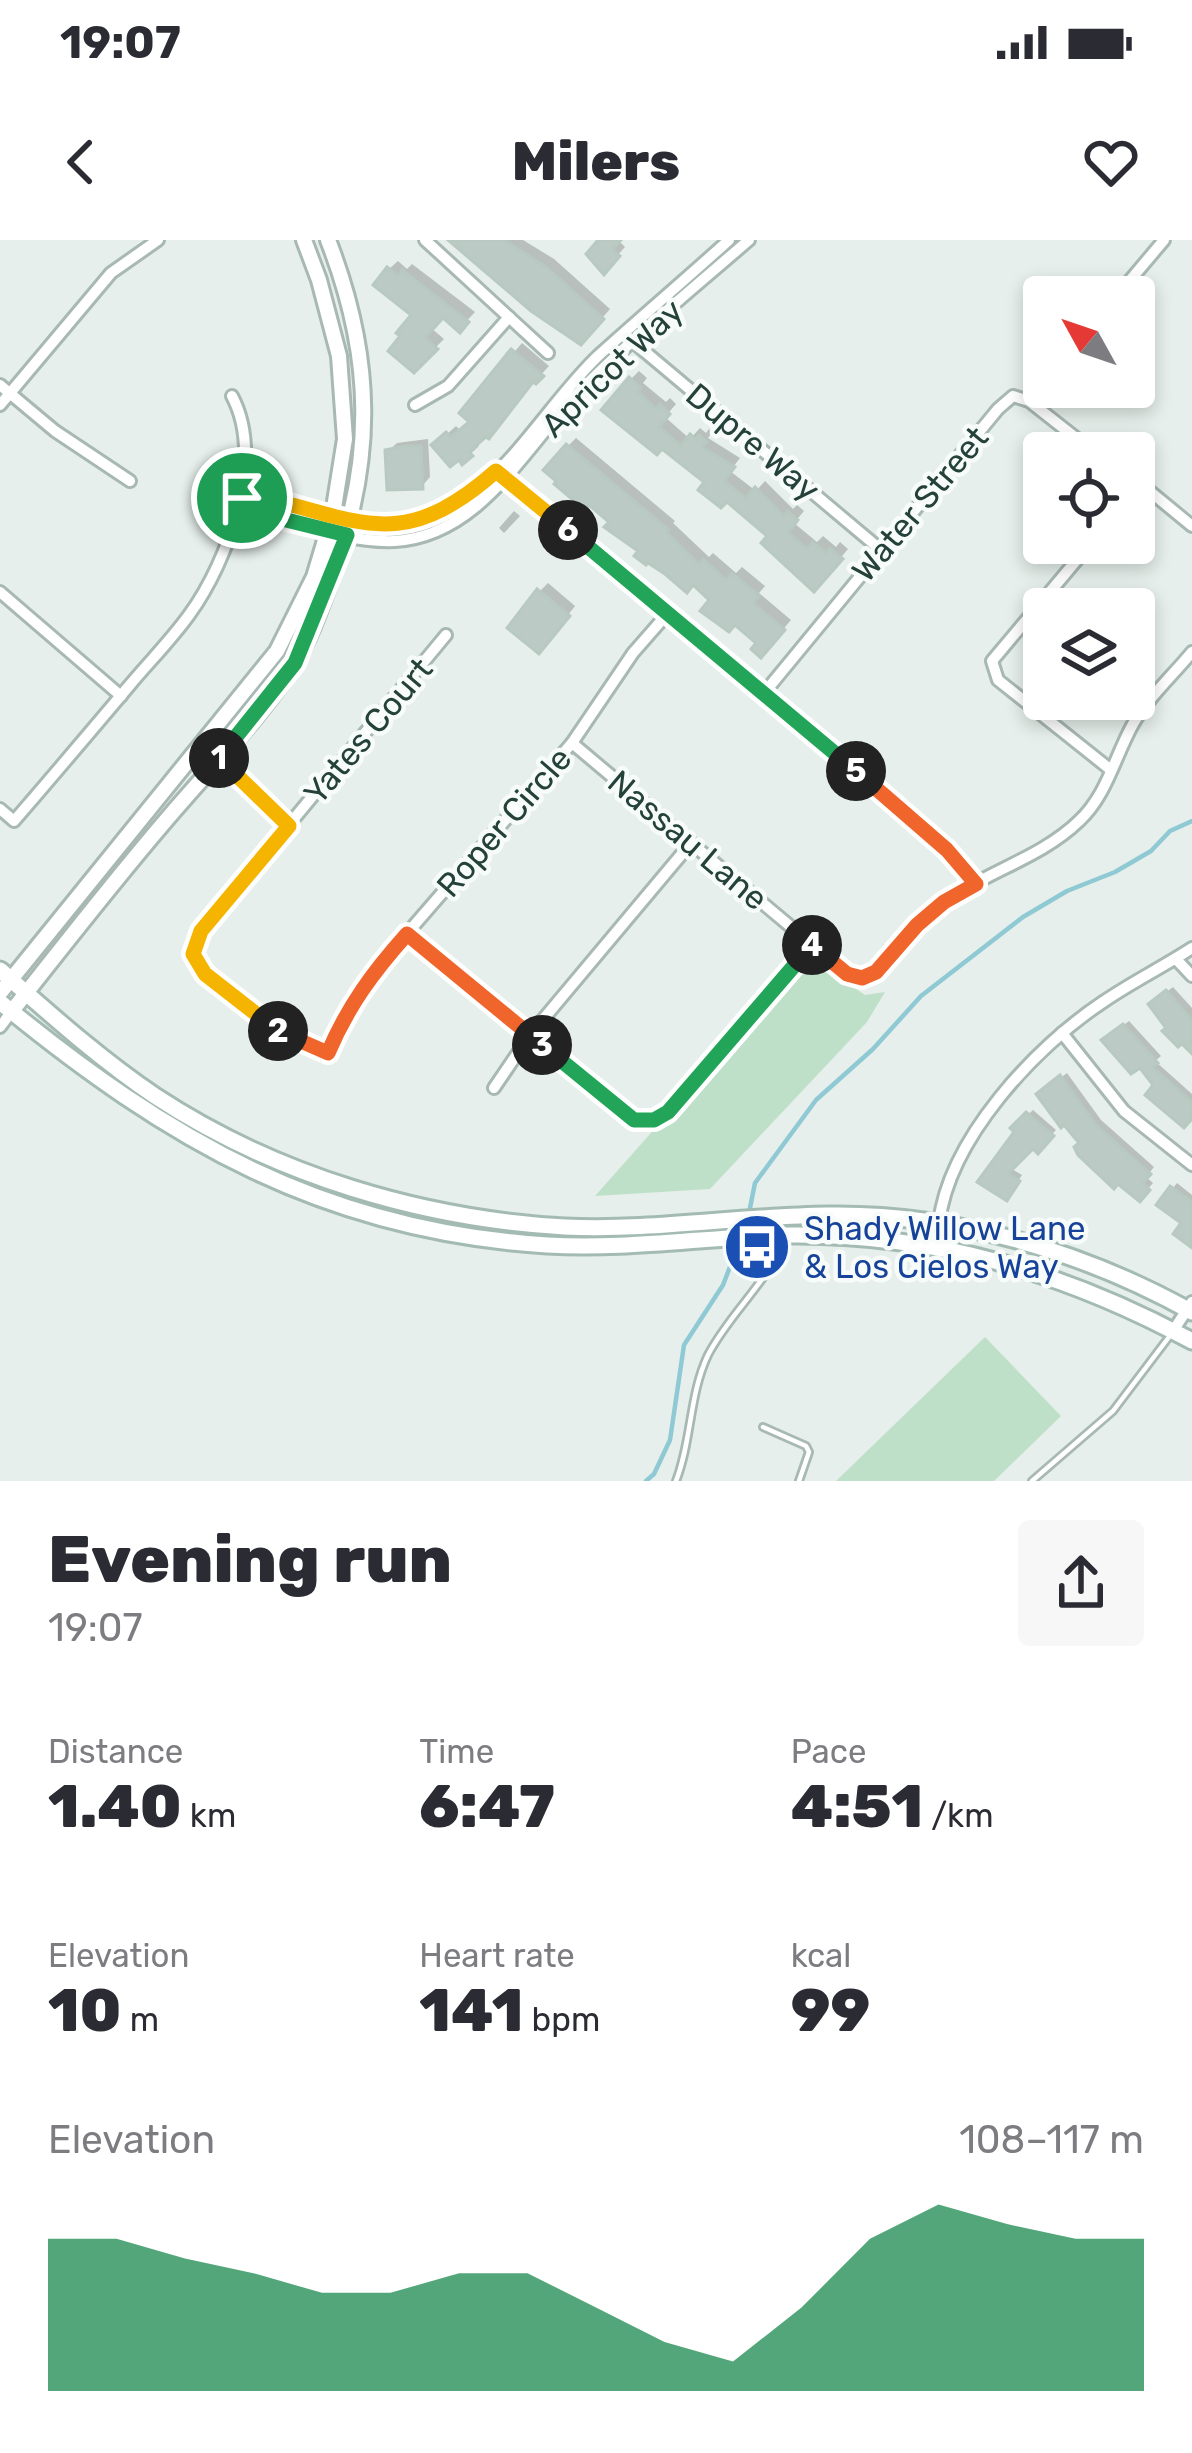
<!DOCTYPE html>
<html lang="en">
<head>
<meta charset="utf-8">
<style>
  :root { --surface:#fff; --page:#f7f7f7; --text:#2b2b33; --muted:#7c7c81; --accent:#0b8043 }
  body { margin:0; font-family:Rubik,sans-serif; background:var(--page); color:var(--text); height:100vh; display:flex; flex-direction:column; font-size:45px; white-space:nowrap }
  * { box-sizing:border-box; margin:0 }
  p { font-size:39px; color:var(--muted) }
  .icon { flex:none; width:66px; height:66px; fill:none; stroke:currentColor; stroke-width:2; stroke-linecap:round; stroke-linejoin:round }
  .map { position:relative; height:1241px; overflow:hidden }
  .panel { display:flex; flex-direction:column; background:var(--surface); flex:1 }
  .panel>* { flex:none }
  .needle { width:78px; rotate:310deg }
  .buttons { position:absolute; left:1023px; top:36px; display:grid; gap:24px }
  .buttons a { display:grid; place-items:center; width:132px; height:132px; border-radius:12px; background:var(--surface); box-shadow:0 6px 18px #0003; font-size:60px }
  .pin { position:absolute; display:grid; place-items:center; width:102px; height:102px; color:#fff; margin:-51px; border:6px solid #fff; border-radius:50%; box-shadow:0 3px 12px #0007 }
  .km { position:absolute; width:60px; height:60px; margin:-30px; border-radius:50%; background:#222; color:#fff; font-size:33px; line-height:60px; text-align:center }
  .round { display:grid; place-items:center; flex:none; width:126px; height:126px; border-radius:12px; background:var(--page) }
  .summary { display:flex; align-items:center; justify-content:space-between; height:204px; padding:0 48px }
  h1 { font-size:66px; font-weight:800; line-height:90px }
  .stats { display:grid; grid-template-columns:repeat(3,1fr); gap:18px; height:204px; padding:12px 48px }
  .stats div { display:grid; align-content:center }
  .stats b { font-size:60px; font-weight:800 }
  .stats small { font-size:33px; font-weight:400 }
  .stats p { font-size:33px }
  .chart { height:336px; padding:24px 48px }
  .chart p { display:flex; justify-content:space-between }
  .chart svg { width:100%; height:216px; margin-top:12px; fill:var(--accent); opacity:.7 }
  .status { display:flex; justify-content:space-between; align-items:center; height:84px; padding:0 60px; background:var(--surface); direction:ltr }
  .status svg { height:33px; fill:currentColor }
  header { display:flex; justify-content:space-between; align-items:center; height:156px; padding:0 48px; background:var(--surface); font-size:54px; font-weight:800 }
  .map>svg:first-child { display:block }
  .green { fill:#bfe0c8 }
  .shadow { fill:#0003 }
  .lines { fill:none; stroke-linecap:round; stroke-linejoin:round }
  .stream { stroke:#8ec9d4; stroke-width:4.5 }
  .building { fill:#bbcac4; stroke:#b8c9c2; stroke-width:3 }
  .service-casing { stroke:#a8b8b2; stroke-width:10 }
  .minor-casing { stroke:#a8b8b2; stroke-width:16 }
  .tertiary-casing { stroke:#a8b8b2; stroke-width:20 }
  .secondary-casing { stroke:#a4bbb3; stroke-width:21 }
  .service { stroke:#fff; stroke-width:4.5 }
  .minor { stroke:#fff; stroke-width:10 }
  .tertiary { stroke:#fff; stroke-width:14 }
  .secondary { stroke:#fff; stroke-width:15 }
  .split-1-casing { stroke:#fff; stroke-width:24 }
  .split-2-casing { stroke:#fff; stroke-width:24 }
  .split-3-casing { stroke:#fff; stroke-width:24 }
  .split-4-casing { stroke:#fff; stroke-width:24 }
  .split-5-casing { stroke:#fff; stroke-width:24 }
  .split-6-casing { stroke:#fff; stroke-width:24 }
  .split-7-casing { stroke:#fff; stroke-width:24 }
  .split-1 { stroke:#22a559; stroke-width:15 }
  .split-2 { stroke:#f5b400; stroke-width:15 }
  .split-3 { stroke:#f0652b; stroke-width:15 }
  .split-4 { stroke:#22a559; stroke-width:15 }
  .split-5 { stroke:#f0652b; stroke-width:15 }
  .split-6 { stroke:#22a559; stroke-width:15 }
  .split-7 { stroke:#f5b400; stroke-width:15 }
  .labels { text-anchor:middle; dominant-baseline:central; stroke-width:9; stroke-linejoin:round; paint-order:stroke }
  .street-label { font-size:33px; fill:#24423a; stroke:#f7fbf9 }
  .transit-label { font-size:33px; fill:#164399; stroke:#f7fbf9; text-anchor:start }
</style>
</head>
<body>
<div class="status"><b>19:07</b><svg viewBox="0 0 49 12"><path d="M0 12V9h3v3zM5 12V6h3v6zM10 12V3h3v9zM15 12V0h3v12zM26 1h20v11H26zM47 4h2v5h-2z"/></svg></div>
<header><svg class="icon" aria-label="back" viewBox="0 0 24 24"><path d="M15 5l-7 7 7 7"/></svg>Milers<svg class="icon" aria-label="heart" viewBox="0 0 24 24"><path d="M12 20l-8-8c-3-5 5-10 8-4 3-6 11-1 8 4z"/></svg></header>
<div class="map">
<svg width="1192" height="1241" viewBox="0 0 1192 1241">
  <rect width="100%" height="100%" fill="#e6efeb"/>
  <g class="green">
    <polygon points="808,716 865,755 885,752 867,782 710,949 595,956"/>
    <polygon points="985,1097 1061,1176 994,1241 836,1241"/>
  </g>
  <g class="shadow">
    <polygon points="453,0 523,0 554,19 610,69 589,93"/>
    <polygon points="601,0 618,0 625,7 604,30"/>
    <polygon points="398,21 407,29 412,24 475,72 460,88 443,74 431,88 444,99 414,129 415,75 389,29"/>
    <polygon points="522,103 549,126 536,140 534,138 516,159 519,162 489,195 476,202 479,206 463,221 435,205 456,186 461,191 473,181 463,172"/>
    <polygon points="639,131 647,138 643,143 666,162 670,158 676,164 665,177 690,199 700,188 706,193 709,189 712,192 708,198 740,218 730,231 756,251 765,241 793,269 797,265 804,271 794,283 817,302 823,296 836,307 840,302 848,309 822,340 662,205 631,139"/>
    <polygon points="576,198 675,281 673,283 709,317 713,313 736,333 742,327 765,346 759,353 791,380 769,406 693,342 642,311 613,281 568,206"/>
    <polygon points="428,199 430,237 422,246 388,211 397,203"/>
    <polygon points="514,271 520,276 504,293 499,288"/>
    <polygon points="548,343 575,366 547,402 540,351"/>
    <polygon points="1173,747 1192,768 1192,810 1170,788 1156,760"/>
    <polygon points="1129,781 1161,816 1155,821 1192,854 1192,875 1157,846 1110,796"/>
    <polygon points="1067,833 1101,880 1154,927 1146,937 1153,943 1140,958 1083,903 1045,850"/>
    <polygon points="1033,870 1056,890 1038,909 1033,905 1010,928 1022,935 1011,952 981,941 1018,892 1014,888"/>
    <polygon points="1177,943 1192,955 1192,1004 1186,982 1160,964"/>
  </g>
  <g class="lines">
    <g class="stream">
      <polyline points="749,973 755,943 816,860 873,809 921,756 1023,677 1067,651 1115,632 1151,611 1170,591 1192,581"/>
      <polyline points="646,1241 654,1234 670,1200 684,1105 723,1045 740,1001"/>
    </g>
  </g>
  <g class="building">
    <polygon points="448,0 504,0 546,27 604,79 581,105 531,71"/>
    <polygon points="598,0 621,0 612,10 620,16 604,35 586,14"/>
    <polygon points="387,27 398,36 402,30 469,82 460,93 443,78 425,98 438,109 414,133 388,111 400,96 396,93 411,75 373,45"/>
    <polygon points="511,109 544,136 536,144 533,142 489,199 486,197 469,212 473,216 462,225 459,220 450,227 431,205 446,192 451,197 469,182 459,173"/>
    <polygon points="629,137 641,148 638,152 656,169 660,164 670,174 659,187 681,206 690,194 696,199 699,195 707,202 702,207 735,227 724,241 746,258 755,247 784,276 787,271 798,280 788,293 807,309 813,302 826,313 830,308 843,319 814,352 761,303 767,296 727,262 721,268 698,250 704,242 662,209 657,215 601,170"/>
    <polygon points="566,204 669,290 667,293 699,324 703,319 726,340 732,333 759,356 753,363 785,390 761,418 751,409 756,403 735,385 729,392 700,371 709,360 693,345 687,353 665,334 648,323 646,325 634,316 638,311 604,287 609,282 589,265 585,270 554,244 556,241 543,230"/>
    <polygon points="406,206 421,206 423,249 387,250 385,210"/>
    <polygon points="537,349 570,376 539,414 507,388"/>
    <polygon points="1166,750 1192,780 1192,814 1182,804 1178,807 1162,791 1166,788 1148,764"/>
    <polygon points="1123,784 1158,823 1152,827 1192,862 1192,879 1184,888 1145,855 1153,845 1140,828 1131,834 1101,800"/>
    <polygon points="1060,835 1096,885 1151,934 1143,943 1150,950 1140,962 1118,944 1114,949 1078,915 1074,907 1079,903 1064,885 1061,888 1036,854"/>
    <polygon points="1026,872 1054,896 1038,914 1033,909 1008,934 1020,941 1007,961 977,942 1014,892 1010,888"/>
    <polygon points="1170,946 1192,962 1192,1008 1173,994 1181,983 1156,965"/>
  </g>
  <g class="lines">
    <g class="service-casing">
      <g id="service">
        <polyline points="763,1187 806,1206 809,1212 799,1241"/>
        <path d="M676,1241C692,1200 689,1155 708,1115C729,1074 768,1042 785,999"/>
        <polyline points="1032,1241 1113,1171 1172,1093"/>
      </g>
    </g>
    <g class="minor-casing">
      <g id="minor">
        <polyline points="425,0 548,113"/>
        <path d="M729,0C686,39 641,77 598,116C540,171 493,269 408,284C364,291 299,266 255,255L242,258L250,271C295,282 347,303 395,301C480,296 524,208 577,154C630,100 691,50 749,0"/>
        <polyline points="1116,57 1164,0"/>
        <polyline points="631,100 881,310"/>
        <polyline points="0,145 55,191 130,241"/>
        <polyline points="0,165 111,33 158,0"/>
        <polyline points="415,165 448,146 509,77"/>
        <polyline points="502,235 765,452 947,610 976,644"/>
        <polyline points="1134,253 1141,244 1192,286"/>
        <polyline points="1091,303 992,421 998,440 1111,530"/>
        <polyline points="0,352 121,456"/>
        <path d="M446,395L201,691L193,714C222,760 278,795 329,813L345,772L365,742L572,503L633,413L668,373"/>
        <polyline points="765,452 998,169 1013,156 1029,161 1095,213"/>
        <path d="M572,503L847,734L862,738C895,724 914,684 943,663C985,632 1041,618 1079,581C1107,555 1115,516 1133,484C1148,458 1173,435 1192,412"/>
        <polyline points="218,520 289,586"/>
        <path d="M0,569L14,581C53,536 91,491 129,446C149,422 171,400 189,375C229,320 265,218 232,156"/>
        <polyline points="407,694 634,880 654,881 668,872 813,705"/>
        <polyline points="1176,719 1192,736"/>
        <polyline points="0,787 12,771"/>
        <polyline points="1062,793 1124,871 1192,925"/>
        <polyline points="494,848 530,795 691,603"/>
        <path d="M939,983C949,899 1035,807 1103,762C1132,742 1163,727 1192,708"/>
        <polyline points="1173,1091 1192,1062"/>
      </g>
    </g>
    <g class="tertiary-casing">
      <g id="tertiary">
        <polyline points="0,753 277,411 314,337 333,274 345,199 339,116 319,40 304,0"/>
        <path d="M12,771C63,706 113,642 167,579C207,532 263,474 295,423C310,398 321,366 331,339C375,220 374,118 328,0"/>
      </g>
    </g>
    <g class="secondary-casing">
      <g id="secondary">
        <path d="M0,730C50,774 100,819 155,856C275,935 422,979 565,987C652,991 740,976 828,975C954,973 1082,1011 1192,1072"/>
        <path d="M0,762C168,900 324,991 547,1005C629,1010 710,996 792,995C936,994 1066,1033 1192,1101"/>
      </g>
    </g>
    <use href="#service" class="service"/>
    <use href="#minor" class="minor"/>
    <use href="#tertiary" class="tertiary"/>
    <use href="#secondary" class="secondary"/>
  </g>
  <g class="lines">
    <g class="split-1-casing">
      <polyline id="split-1" points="219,518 295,423 347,295 250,271 242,258"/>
    </g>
    <g class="split-2-casing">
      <polyline id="split-2" points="219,518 289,586 201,691 193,714 205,734 278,791"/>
    </g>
    <g class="split-3-casing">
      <path id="split-3" d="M278,791L328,813C348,766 373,732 407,694L542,805"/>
    </g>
    <g class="split-4-casing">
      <polyline id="split-4" points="542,805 634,880 654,880 668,872 812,705"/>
    </g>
    <g class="split-5-casing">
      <polyline id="split-5" points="812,705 847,734 862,738 876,732 917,685 944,662 976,644 947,610 856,531"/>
    </g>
    <g class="split-6-casing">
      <polyline id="split-6" points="568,290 856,531"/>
    </g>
    <g class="split-7-casing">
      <path id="split-7" d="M242,258L255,255C363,282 403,313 496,231L568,290"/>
    </g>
    <use href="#split-1" class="split-1"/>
    <use href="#split-2" class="split-2"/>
    <use href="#split-3" class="split-3"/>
    <use href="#split-4" class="split-4"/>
    <use href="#split-5" class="split-5"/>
    <use href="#split-6" class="split-6"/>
    <use href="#split-7" class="split-7"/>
  </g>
  <defs>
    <g id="bus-disc" transform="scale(3.45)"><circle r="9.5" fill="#1a4fb4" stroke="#f7fbf9"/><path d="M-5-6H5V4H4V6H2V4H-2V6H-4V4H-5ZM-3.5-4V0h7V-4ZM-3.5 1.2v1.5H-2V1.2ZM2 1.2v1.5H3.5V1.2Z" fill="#fff"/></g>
  </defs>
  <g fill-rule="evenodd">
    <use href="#bus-disc" x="757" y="1007"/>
  </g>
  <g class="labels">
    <g class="street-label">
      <text transform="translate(612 128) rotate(-44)">Apricot Way</text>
      <text transform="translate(753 202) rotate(40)">Dupre Way</text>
      <text transform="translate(920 264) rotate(-50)">Water Street</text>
      <text transform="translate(368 491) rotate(-50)">Yates Court</text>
      <text transform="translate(504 582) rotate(-49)">Roper Circle</text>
      <text transform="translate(688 600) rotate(40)">Nassau Lane</text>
    </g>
    <g class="transit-label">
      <text x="804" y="988">Shady Willow Lane<tspan x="804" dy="38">&amp; Los Cielos Way</tspan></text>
    </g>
  </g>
</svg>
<div class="buttons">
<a><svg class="needle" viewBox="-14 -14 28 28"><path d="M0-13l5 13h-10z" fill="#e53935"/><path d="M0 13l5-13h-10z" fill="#7c7c81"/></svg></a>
<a><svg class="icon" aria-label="locate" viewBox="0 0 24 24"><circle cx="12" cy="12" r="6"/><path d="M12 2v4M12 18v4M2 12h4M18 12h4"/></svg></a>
<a><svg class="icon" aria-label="layers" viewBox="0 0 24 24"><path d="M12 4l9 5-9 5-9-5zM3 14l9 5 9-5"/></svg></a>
</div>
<div class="pin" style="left:242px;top:258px;background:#1e9e55"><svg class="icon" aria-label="arrive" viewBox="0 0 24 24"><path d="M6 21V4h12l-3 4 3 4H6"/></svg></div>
<b class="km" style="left:219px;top:518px">1</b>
<b class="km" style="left:278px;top:791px">2</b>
<b class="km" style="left:542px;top:805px">3</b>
<b class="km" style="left:812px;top:705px">4</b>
<b class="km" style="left:856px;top:531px">5</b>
<b class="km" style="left:568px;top:290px">6</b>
</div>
<section class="panel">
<div class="summary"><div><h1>Evening run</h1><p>19:07</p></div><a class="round"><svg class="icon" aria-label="share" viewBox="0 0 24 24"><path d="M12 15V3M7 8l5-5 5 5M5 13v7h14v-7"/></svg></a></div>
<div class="stats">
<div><p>Distance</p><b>1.40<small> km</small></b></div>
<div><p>Time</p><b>6:47</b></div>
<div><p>Pace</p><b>4:51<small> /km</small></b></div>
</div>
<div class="stats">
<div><p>Elevation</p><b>10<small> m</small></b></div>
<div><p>Heart rate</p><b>141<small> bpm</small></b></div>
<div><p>kcal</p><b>99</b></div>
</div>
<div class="chart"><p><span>Elevation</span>108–117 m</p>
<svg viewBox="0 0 160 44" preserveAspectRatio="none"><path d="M0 44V13L10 13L20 17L30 20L40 24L50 24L60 20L70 20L80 27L90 34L100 38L110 27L120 13L130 6L140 10L150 13L160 13V44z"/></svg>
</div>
</section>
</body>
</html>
